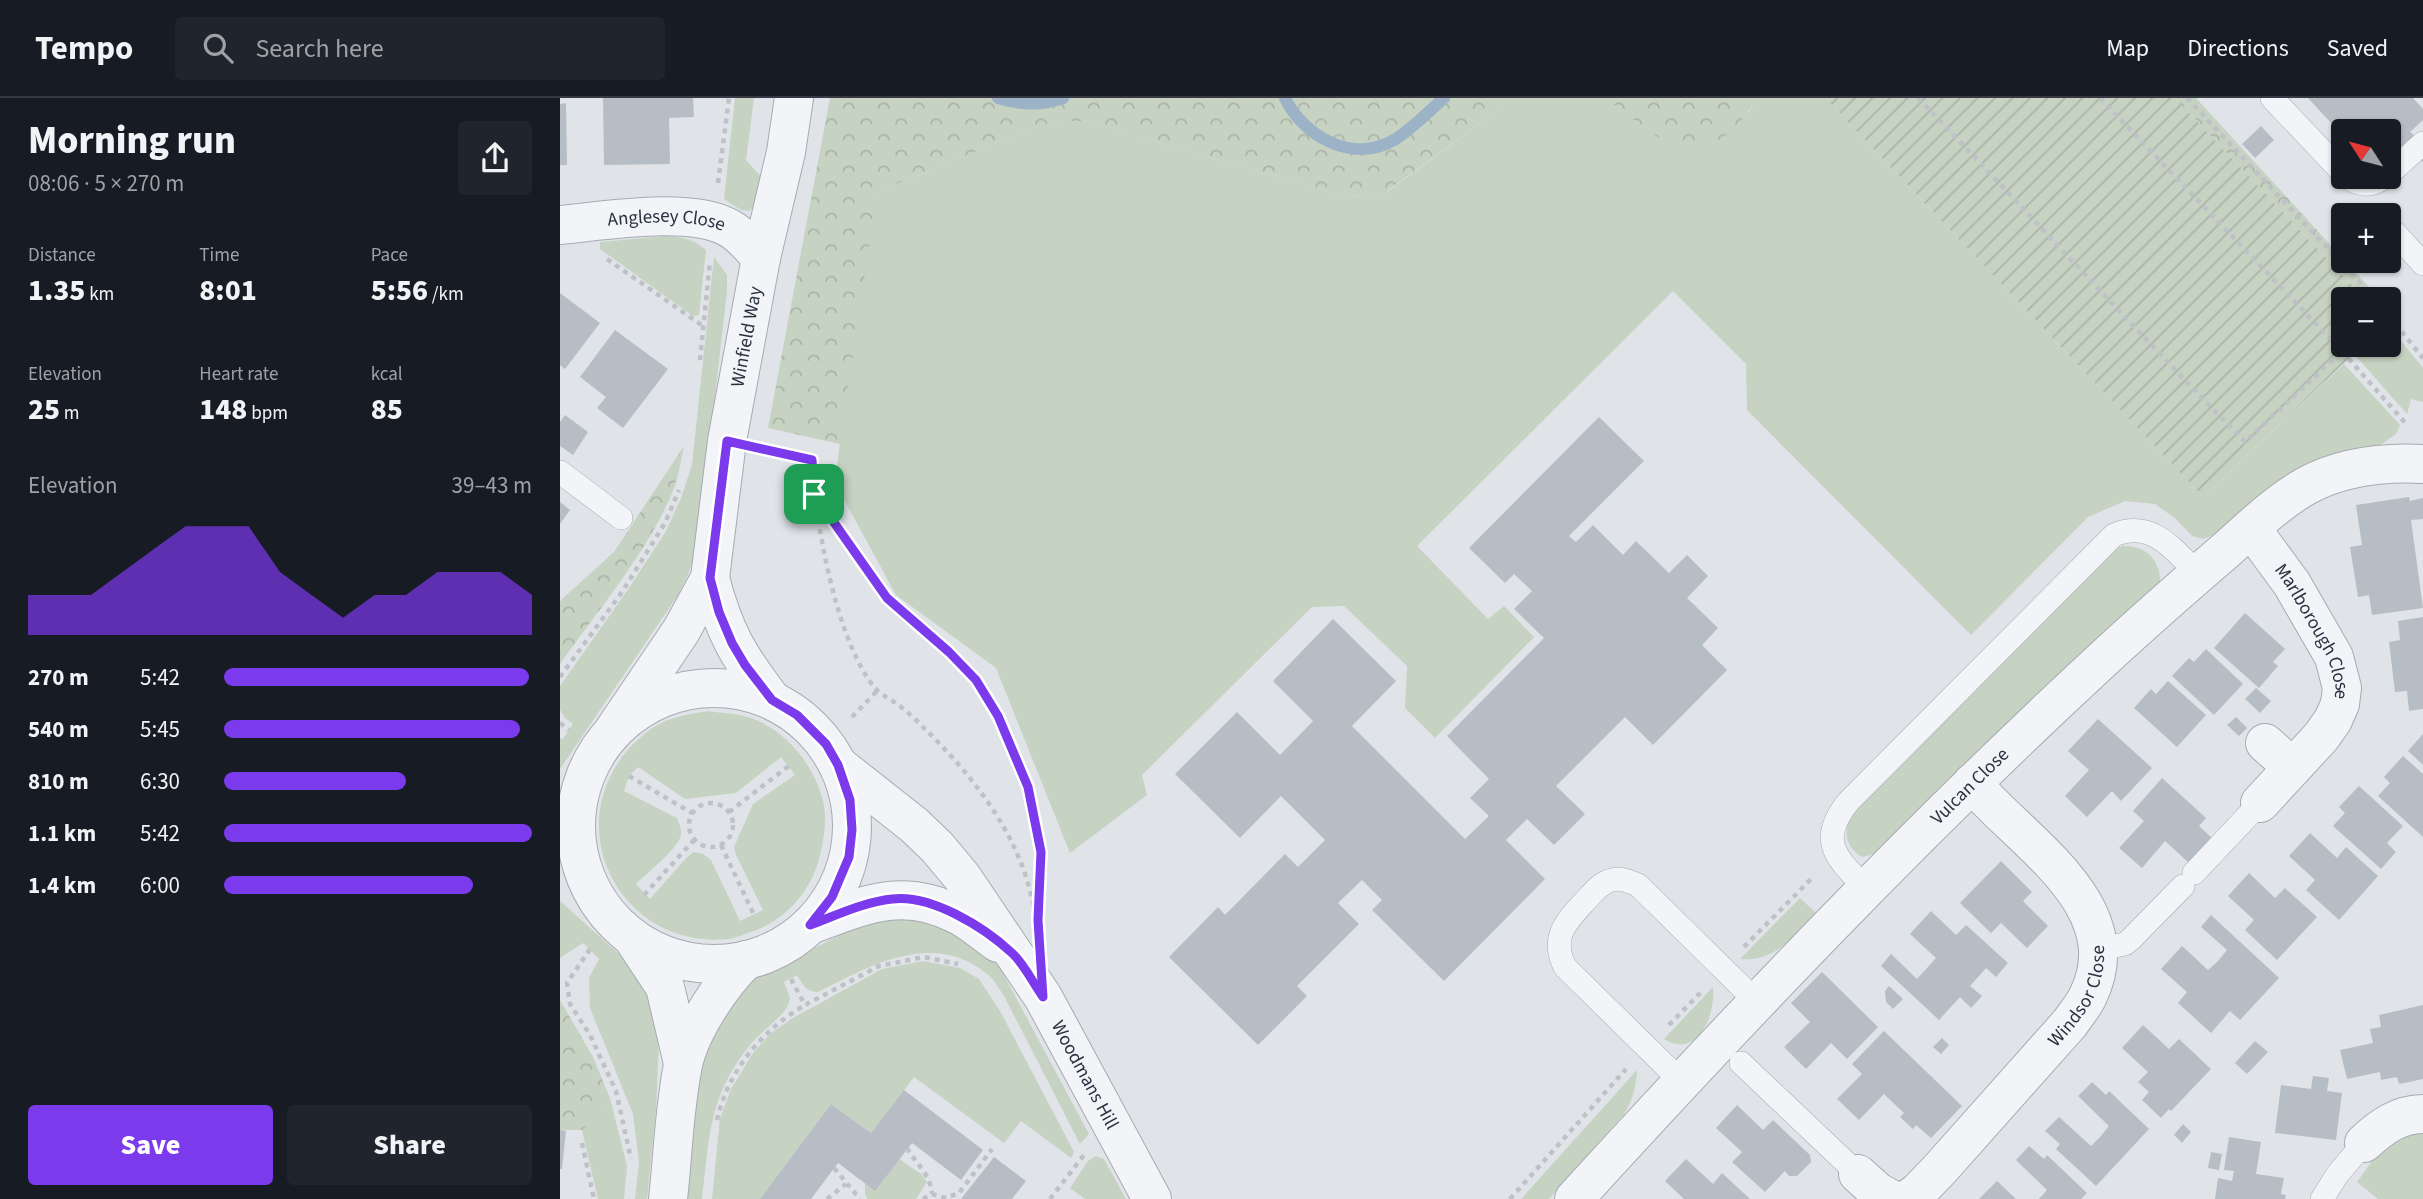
<!DOCTYPE html>
<html lang="en">
<head>
<meta charset="utf-8">
<style>
  :root { --surface:#171b24; --page:#20242c; --text:#f1f3f6; --muted:#9ea1a6; --line:#363941; --accent:#7c3aed }
  body { margin:0; font-family:"Source Sans 3",sans-serif; background:var(--page); color:var(--text); height:100vh; display:flex; flex-direction:column; font-size:26px; white-space:nowrap }
  * { box-sizing:border-box; margin:0 }
  p { font-size:23px; color:var(--muted) }
  .icon { flex:none; width:38px; height:38px; fill:none; stroke:currentColor; stroke-width:2; stroke-linecap:round; stroke-linejoin:round }
  .map { position:relative; flex:1; overflow:hidden }
  .panel { display:flex; flex-direction:column; background:var(--surface); width:560px }
  .panel>* { flex:none }
  .needle { width:46px; rotate:306deg }
  .controls { position:absolute; left:1771px; top:21px; display:grid; gap:14px }
  .controls a { display:grid; place-items:center; width:70px; height:70px; border-radius:7px; background:var(--surface); box-shadow:0 2px 5px #0004; font-size:35px }
  .pin { position:absolute; display:grid; place-items:center; width:60px; height:60px; color:#fff; margin:-30px; border-radius:14px; box-shadow:0 4px 10px #0006 }
  .round { display:grid; place-items:center; flex:none; width:74px; height:74px; border-radius:7px; background:var(--page) }
  .overview { display:flex; align-items:center; justify-content:space-between; height:119px; padding:0 28px }
  h1 { font-size:38px; font-weight:800; line-height:52px }
  .stats { display:grid; grid-template-columns:repeat(3,1fr); gap:10px; height:119px; padding:7px 28px }
  .stats div { display:grid; align-content:center }
  .stats b { font-size:30px; font-weight:800 }
  .stats small { font-size:19px; font-weight:400 }
  .stats p { font-size:19px }
  .chart { height:196px; padding:14px 28px }
  .chart p { display:flex; justify-content:space-between }
  .chart svg { width:100%; height:126px; margin-top:7px; fill:var(--accent); opacity:.7 }
  .button { display:flex; gap:14px; margin-top:auto; padding:14px 28px }
  .button a { flex:1; height:80px; border-radius:7px; background:var(--accent); color:#fff; font-size:28px; font-weight:800; line-height:80px; text-align:center }
  .button a+a { background:var(--page); color:var(--text) }
  ul { padding:0 28px; list-style:none; font-size:23px }
  li { display:grid; grid-template-columns:112px 84px 1fr; align-items:center; height:52px }
  li i { height:18px; border-radius:9px; background:var(--accent) }
  header { display:flex; align-items:center; gap:42px; box-sizing:border-box; height:98px; padding:0 35px; background:var(--surface); border-bottom:2px solid var(--line) }
  header strong { font-size:33px }
  nav { display:flex; gap:38px; margin-inline-start:auto; font-size:24px }
  .search { width:490px; height:63px; background:var(--page); display:flex; align-items:center; gap:18px; box-sizing:border-box; padding:0 24px; border-radius:7px; color:var(--muted); font-size:26px }
  main { display:flex; flex:1; min-height:0 }
  .map>svg:first-child { display:block }
  .green { fill:#c6d2c2; fill-rule:evenodd }
  .forest { fill:url(#forest-crowns) }
  .garden { fill:url(#garden-furrows) }
  .lines { fill:none; stroke-linecap:round; stroke-linejoin:round }
  .stream { stroke:#9cb3c7; stroke-width:12 }
  .building { fill:#b7bdc5 }
  .service-casing { stroke:#a5abb2; stroke-width:24 }
  .minor-casing { stroke:#a5abb2; stroke-width:40 }
  .tertiary-casing { stroke:#a5abb2; stroke-width:40 }
  .path { stroke:#bec2c7; stroke-width:4.5; stroke-dasharray:5 5; stroke-linecap:butt }
  .service { stroke:#f3f4f7; stroke-width:23 }
  .minor { stroke:#f3f4f7; stroke-width:38 }
  .tertiary { stroke:#f3f4f7; stroke-width:38 }
  .route-casing { stroke:#fff; stroke-width:14 }
  .route { stroke:#7c3aed; stroke-width:9 }
  .labels { text-anchor:middle; dominant-baseline:central; stroke-width:7; stroke-linejoin:round; paint-order:stroke }
  .street-label { font-size:19px; fill:#29323f; stroke:#f0f3f6 }
</style>
</head>
<body>
<header>
<strong>Tempo</strong>
<div class="search"><svg class="icon" aria-label="search" viewBox="0 0 24 24"><circle cx="10" cy="10" r="6"/><path d="M15 15l6 6"/></svg>Search here</div>
<nav><a>Map</a><a>Directions</a><a>Saved</a></nav>
</header>
<main>
<section class="panel">
<div class="overview"><div><h1>Morning run</h1><p>08:06 · 5 × 270 m</p></div><a class="round"><svg class="icon" aria-label="share" viewBox="0 0 24 24"><path d="M12 15V3M7 8l5-5 5 5M5 13v7h14v-7"/></svg></a></div>
<div class="stats">
<div><p>Distance</p><b>1.35<small> km</small></b></div>
<div><p>Time</p><b>8:01</b></div>
<div><p>Pace</p><b>5:56<small> /km</small></b></div>
</div>
<div class="stats">
<div><p>Elevation</p><b>25<small> m</small></b></div>
<div><p>Heart rate</p><b>148<small> bpm</small></b></div>
<div><p>kcal</p><b>85</b></div>
</div>
<div class="chart"><p><span>Elevation</span>39–43 m</p>
<svg viewBox="0 0 160 44" preserveAspectRatio="none"><path d="M0 44V30L10 30L20 30L30 22L40 14L50 6L60 6L70 6L80 22L90 30L100 38L110 30L120 30L130 22L140 22L150 22L160 30V44z"/></svg>
</div>
<ul>
<li><b>270 m</b>5:42<i style="width:99%"></i></li>
<li><b>540 m</b>5:45<i style="width:96%"></i></li>
<li><b>810 m</b>6:30<i style="width:59%"></i></li>
<li><b>1.1 km</b>5:42<i style="width:100%"></i></li>
<li><b>1.4 km</b>6:00<i style="width:81%"></i></li>
</ul>
<div class="button"><a>Save</a><a>Share</a></div>
</section>
<div class="map">
<svg width="1863" height="1101" viewBox="0 0 1863 1101">
  <defs>
    <pattern id="forest-crowns" width="20" height="18" patternUnits="userSpaceOnUse" patternTransform="scale(1.75)"><rect width="20" height="18" fill="#c6d2c2"/><path d="M2 6a3 3 0 1 1 6 0M12 15a3 3 0 1 1 6 0" fill="none" stroke="#aab5a8"/></pattern>
    <pattern id="garden-furrows" width="10" height="10" patternUnits="userSpaceOnUse" patternTransform="scale(1.75)"><rect width="10" height="10" fill="#c6d2c2"/><path d="M-1 1l2-2M0 10L10 0M9 11l2-2" fill="none" stroke="#aab5a8"/></pattern>
  </defs>
  <rect width="100%" height="100%" fill="#e0e4e8"/>
  <g class="green">
    <polygon points="175,0 194,0 186,62 204,82 196,108 189,113 181,112 164,101"/>
    <polygon points="954,0 1044,0 1064,12 1188,15 1197,0 1265,0 1643,399 1784,266 1840,327 1836,336 1820,347 1799,350 1770,359 1663,434 1643,441 1632,438 1616,421 1595,406 1565,403 1528,419 1411,537 1187,312 1186,266 1113,193 857,448 928,521 944,508 974,539 875,640 845,610 847,568 784,508 752,509 582,677 587,697 510,755 436,570 336,497 275,385 299,186 317,94 479,28 500,23 524,23 777,96 813,99 827,94"/>
    <path d="M106,138C123,139 133,141 146,152L139,217L133,218L40,151V144Z"/>
    <polygon points="154,159 167,177 167,193 138,447 128,477 118,497 0,671 0,640 3,641 13,626 5,620 0,612 0,588 69,490 106,433 121,400 132,367"/>
    <polygon points="1829,228 1863,270 1863,304 1851,301 1847,316 1794,256 1803,247 1829,247"/>
    <path d="M1562,448C1586,447 1601,462 1600,486L1314,756L1302,759C1285,748 1283,735 1291,717L1551,455Z"/>
    <path d="M148,613C160,615 173,615 184,618C221,627 252,663 262,699C268,719 264,742 259,761C251,793 225,822 194,833C186,835 177,840 169,841C65,852 0,737 65,655C77,641 94,626 111,621C123,617 136,615 148,613ZM221,659L235,677L193,706L174,749L176,757L203,812L180,823L151,762L143,756L134,754L127,759L90,801L76,786C87,775 118,751 121,737C122,731 119,726 117,720L64,693L69,678L78,669L125,701L176,695Z"/>
    <path d="M1240,800L1256,815C1233,838 1216,864 1180,861Z"/>
    <polygon points="0,803 68,864 89,888 99,941 96,1013 87,1101 75,1101 79,1064 73,1016 30,910 29,880 39,861 23,845 0,860"/>
    <path d="M337,819L374,820L429,854L440,870L529,1036L520,1046L444,898C439,891 434,881 427,876C374,831 309,868 258,894C246,894 243,887 237,877L224,884L230,900L228,908C218,923 201,933 190,947C148,999 150,1038 142,1101H126L140,975L146,943L173,897L194,882L306,823Z"/>
    <polygon points="363,863 400,870 419,881 440,913 514,1054 511,1060 461,1023 444,1045 354,979 311,1035 271,1006 200,1101 152,1101 160,1020 171,991 193,955 210,936 231,921 322,871"/>
    <path d="M1153,889C1156,916 1138,962 1104,941Z"/>
    <path d="M1077,972C1076,989 1073,1001 1064,1016L989,1101H961Z"/>
    <polygon points="50,1000 67,1068 64,1101 38,1101 22,1032 34,1022"/>
    <polygon points="1863,1027 1863,1101 1818,1101 1797,1084 1821,1051"/>
    <polygon points="536,1058 544,1061 566,1101 525,1101 510,1090 528,1063"/>
    <polygon points="339,1061 361,1076 367,1084 356,1101 307,1101 305,1096 305,1085 316,1092"/>
  </g>
  <g class="forest">
    <polygon points="270,0 954,0 826,94 813,99 777,96 524,23 500,23 479,28 317,94 280,346 208,330"/>
    <path d="M1044,0H1197C1180,28 1153,60 1116,48C1092,40 1066,13 1044,0Z"/>
    <polygon points="1615,0 1636,0 1820,201 1805,201"/>
    <path d="M124,348C120,366 118,383 110,400C84,458 37,514 0,566V503L54,454Z"/>
    <polygon points="0,902 33,959 50,1000 34,1022 22,1032 0,1032"/>
  </g>
  <polygon class="garden" points="1265,0 1615,0 1805,201 1783,201 1783,247 1803,247 1643,399"/>
  <g class="lines">
    <g class="stream">
      <path d="M438,0C461,7 481,8 503,0"/>
      <path d="M725,0C744,39 793,66 834,42C852,31 868,14 884,0"/>
    </g>
  </g>
  <g class="building">
    <polygon points="43,0 133,0 134,19 109,20 110,66 44,67"/>
    <polygon points="1748,0 1853,0 1863,11 1863,22 1850,34 1863,44 1863,64 1838,46 1829,54 1829,33 1783,33 1783,38"/>
    <polygon points="6,5 7,67 0,67 0,6"/>
    <polygon points="1701,28 1714,42 1695,60 1682,46"/>
    <polygon points="0,195 40,225 5,271 0,267"/>
    <polygon points="55,232 108,271 63,330 37,310 46,299 20,279"/>
    <polygon points="5,317 28,334 13,357 0,348 0,324"/>
    <polygon points="1039,319 1084,363 1009,438 1016,444 1033,427 1063,457 1076,443 1109,475 1127,457 1148,478 1127,500 1158,530 1142,547 1167,572 1093,647 1065,619 996,688 1025,716 994,747 967,721 946,742 985,781 884,883 812,812 822,802 802,782 778,805 799,826 737,888 747,898 698,947 609,859 658,809 665,817 725,756 738,769 765,742 721,698 680,740 615,676 677,614 720,657 753,623 713,583 773,521 836,583 792,628 905,741 929,718 910,700 929,681 887,638 984,540 954,511 972,493 954,476 945,485 909,450"/>
    <polygon points="1849,399 1850,403 1863,400 1863,421 1851,422 1863,510 1812,517 1809,497 1798,499 1790,449 1802,447 1796,407"/>
    <polygon points="0,404 10,412 0,426"/>
    <polygon points="1685,515 1725,551 1713,564 1718,568 1699,590 1654,550"/>
    <polygon points="1863,519 1863,611 1849,613 1847,593 1835,594 1829,544 1840,542 1838,523"/>
    <polygon points="1646,551 1683,586 1654,617 1612,578 1629,560 1634,564"/>
    <polygon points="1608,583 1646,617 1617,649 1574,610 1591,591 1596,596"/>
    <polygon points="1696,590 1711,603 1700,615 1685,601"/>
    <polygon points="1676,619 1687,630 1679,638 1667,627"/>
    <polygon points="1538,621 1592,670 1561,703 1552,693 1527,719 1505,698 1529,672 1508,653"/>
    <polygon points="1863,636 1863,667 1848,653"/>
    <polygon points="1843,658 1863,676 1863,739 1818,698 1830,685 1824,679"/>
    <polygon points="1602,680 1646,720 1639,728 1652,740 1629,765 1605,743 1582,770 1559,750 1584,723 1573,713"/>
    <polygon points="1799,688 1843,728 1827,745 1836,754 1821,771 1773,728 1785,715 1779,709"/>
    <polygon points="1750,735 1777,760 1786,749 1818,778 1779,822 1746,792 1755,782 1729,758"/>
    <polygon points="1441,763 1472,794 1463,803 1488,828 1467,850 1441,825 1431,835 1400,805"/>
    <polygon points="1689,775 1715,800 1725,790 1757,819 1717,862 1685,832 1694,822 1668,798"/>
    <polygon points="1371,813 1396,837 1406,827 1448,865 1436,879 1426,870 1410,888 1422,898 1411,910 1400,899 1379,922 1321,868 1331,856 1357,881 1367,870 1376,860 1350,836"/>
    <polygon points="1651,817 1719,880 1680,922 1670,913 1651,935 1618,905 1627,894 1601,871 1622,848 1648,872 1658,863 1667,852 1641,829"/>
    <polygon points="1262,874 1318,929 1287,961 1271,945 1246,971 1224,949 1250,924 1231,905"/>
    <polygon points="1329,888 1343,901 1333,911 1326,904 1325,893"/>
    <polygon points="1863,907 1863,981 1839,986 1837,979 1821,982 1820,974 1787,981 1780,952 1813,945 1810,931 1821,929 1819,917"/>
    <polygon points="1583,927 1609,951 1619,941 1651,971 1611,1013 1609,1011 1601,1020 1582,1002 1589,994 1578,984 1588,974 1562,950"/>
    <polygon points="1324,933 1402,1008 1371,1040 1356,1027 1353,1031 1340,1019 1344,1015 1324,996 1299,1022 1277,1001 1302,976 1292,966"/>
    <polygon points="1382,940 1389,947 1381,956 1373,949"/>
    <polygon points="1695,943 1708,954 1687,976 1675,965"/>
    <polygon points="1753,978 1769,980 1767,993 1782,995 1776,1042 1715,1035 1721,987 1751,991"/>
    <polygon points="1532,984 1546,997 1549,993 1589,1031 1536,1088 1496,1051 1500,1046 1485,1033 1499,1019 1531,1048 1540,1039 1549,1028 1518,998"/>
    <polygon points="344,992 423,1052 401,1082 352,1045 315,1093 278,1065 251,1101 200,1101 271,1006 311,1035"/>
    <polygon points="1177,1007 1203,1032 1213,1022 1250,1057 1251,1064 1237,1078 1229,1078 1225,1073 1205,1094 1172,1064 1182,1054 1156,1030"/>
    <polygon points="1623,1026 1631,1034 1622,1045 1614,1037"/>
    <polygon points="0,1032 6,1033 2,1071 0,1071"/>
    <polygon points="1669,1039 1701,1044 1696,1076 1724,1080 1721,1096 1726,1097 1725,1101 1655,1101 1658,1080 1672,1083 1674,1073 1664,1072"/>
    <polygon points="1469,1048 1484,1061 1487,1057 1527,1095 1521,1101 1479,1101 1487,1092 1456,1062"/>
    <polygon points="1651,1054 1662,1056 1659,1072 1648,1070"/>
    <polygon points="434,1059 466,1083 452,1101 401,1101"/>
    <polygon points="1126,1061 1153,1086 1162,1075 1190,1101 1124,1101 1105,1083"/>
    <polygon points="1437,1083 1456,1101 1419,1101"/>
  </g>
  <g class="lines">
    <g class="service-casing">
      <g id="service">
        <polyline points="1712,0 1783,75"/>
        <polyline points="1829,76 1863,45"/>
        <path d="M1787,79C1800,88 1812,89 1825,79"/>
        <polyline points="1835,135 1863,166"/>
        <polyline points="0,374 61,420"/>
        <polyline points="1634,775 1700,705"/>
        <path d="M1306,790C1276,760 1257,743 1288,704L1554,437C1592,421 1614,452 1638,476"/>
        <polyline points="1538,851 1565,846 1571,841 1623,788"/>
        <polyline points="1181,965 1298,1076"/>
        <path d="M1121,983L1005,869C990,839 1006,824 1026,802C1033,795 1041,784 1052,782C1061,779 1070,784 1078,787L1197,904"/>
        <polyline points="1762,1101 1777,1077 1804,1045"/>
      </g>
    </g>
    <g class="minor-casing">
      <g id="minor">
        <path id="s1" d="M0,127C44,123 130,108 169,130C182,137 191,149 201,160"/>
        <path id="s2" d="M1691,430L1732,486L1774,559L1782,590L1780,606L1773,622L1761,639L1700,705"/>
        <path d="M150,480C164,534 178,558 212,602"/>
        <path id="s3" d="M54,632L121,533L150,480L167,343L201,160L226,54L234,0"/>
        <polyline points="1705,645 1732,669"/>
        <path d="M1804,1045C1821,1029 1839,1016 1863,1016"/>
        <polyline points="1298,1076 1318,1094 1331,1101"/>
        <path id="s4" d="M1014,1101C1183,916 1356,734 1541,563C1581,526 1623,489 1665,453C1691,430 1716,405 1746,388C1781,369 1824,364 1863,366"/>
        <path id="s5" d="M1348,1101L1358,1094L1380,1071L1510,925C1516,916 1524,907 1528,898C1572,807 1461,744 1412,685"/>
      </g>
    </g>
    <g class="tertiary-casing">
      <g id="tertiary">
        <circle cx="154" cy="728" r="138"/>
        <path id="s6" d="M278,667L354,727L377,749L402,779L483,899L592,1101"/>
        <path d="M250,827C304,807 343,788 398,817C412,824 425,836 438,845"/>
        <polyline points="74,842 105,889 123,965"/>
        <path d="M108,1101C113,1057 114,1011 123,967C130,933 161,886 186,862"/>
      </g>
    </g>
    <g class="path">
      <path d="M1358,0C1468,114 1574,231 1685,344L1782,253"/>
      <polyline points="1540,0 1782,253 1848,328"/>
      <polyline points="1627,0 1815,201"/>
      <polyline points="158,85 169,0"/>
      <polyline points="47,161 143,228"/>
      <polyline points="1829,218 1863,260"/>
      <polyline points="140,262 150,163"/>
      <path d="M203,351L252,362C255,423 276,543 315,590C322,598 333,602 341,609C349,615 357,623 364,630C405,670 445,719 464,773C469,787 472,801 475,814"/>
      <polyline points="254,396 327,500 389,554 416,582 438,618 468,689 481,754 478,816"/>
      <polyline points="0,579 62,494 105,425 119,392"/>
      <polyline points="292,619 317,593"/>
      <polyline points="0,625 9,632"/>
      <polyline points="69,678 132,715"/>
      <circle cx="151" cy="727" r="22"/>
      <polyline points="169,714 230,667"/>
      <polyline points="161,747 194,817"/>
      <polyline points="84,797 134,742"/>
      <polyline points="1184,849 1254,778"/>
      <polyline points="30,851 7,885 10,906 30,937 56,993 71,1061"/>
      <polyline points="231,881 245,907 319,868 364,859 398,866"/>
      <polyline points="1109,927 1142,893"/>
      <path d="M157,1022C168,973 202,932 245,907"/>
      <polyline points="22,1045 34,1101"/>
      <path d="M347,1050C356,1066 371,1077 372,1096"/>
      <polyline points="274,1070 300,1101"/>
      <polyline points="267,1101 286,1086"/>
      <polyline points="363,1101 372,1096 386,1100 399,1095 432,1051"/>
      <polyline points="490,1101 524,1057"/>
      <polyline points="950,1101 1066,971"/>
    </g>
    <use href="#service" class="service"/>
    <use href="#minor" class="minor"/>
    <use href="#tertiary" class="tertiary"/>
  </g>
  <g class="lines">
    <g class="route-casing">
      <path id="route" d="M167,343L252,362L254,396L327,500L389,554L416,582L438,618L468,689L481,754L478,822L483,899C473,885 464,866 452,855C424,829 371,796 332,801C304,804 277,817 250,827L272,799L289,759L292,732L290,702L278,667L266,646L237,617L212,602L185,567L172,545L159,514L150,480Z"/>
    </g>
    <use href="#route" class="route"/>
  </g>
  <g class="labels">
    <g class="street-label">
      <text stroke="none"><textPath href="#s1" startOffset="107">Anglesey Close</textPath></text>
      <text stroke="none"><textPath href="#s3" startOffset="424">Winfield Way</textPath></text>
      <text stroke="none"><textPath href="#s2" startOffset="122">Marlborough Close</textPath></text>
      <text stroke="none"><textPath href="#s4" startOffset="572">Vulcan Close</textPath></text>
      <text stroke="none"><textPath href="#s5" startOffset="268">Windsor Close</textPath></text>
      <text stroke="none"><textPath href="#s6" startOffset="401">Woodmans Hill</textPath></text>
    </g>
  </g>
</svg>
<div class="controls">
<a><svg class="needle" viewBox="-14 -14 28 28"><path d="M0-13l5 13h-10z" fill="#e53935"/><path d="M0 13l5-13h-10z" fill="#9ea1a6"/></svg></a>
<a>+</a>
<a>−</a>
</div>
<div class="pin" style="left:254px;top:396px;background:#1e9e55"><svg class="icon" aria-label="arrive" viewBox="0 0 24 24"><path d="M6 21V4h12l-3 4 3 4H6"/></svg></div>
</div>
</main>
</body>
</html>
